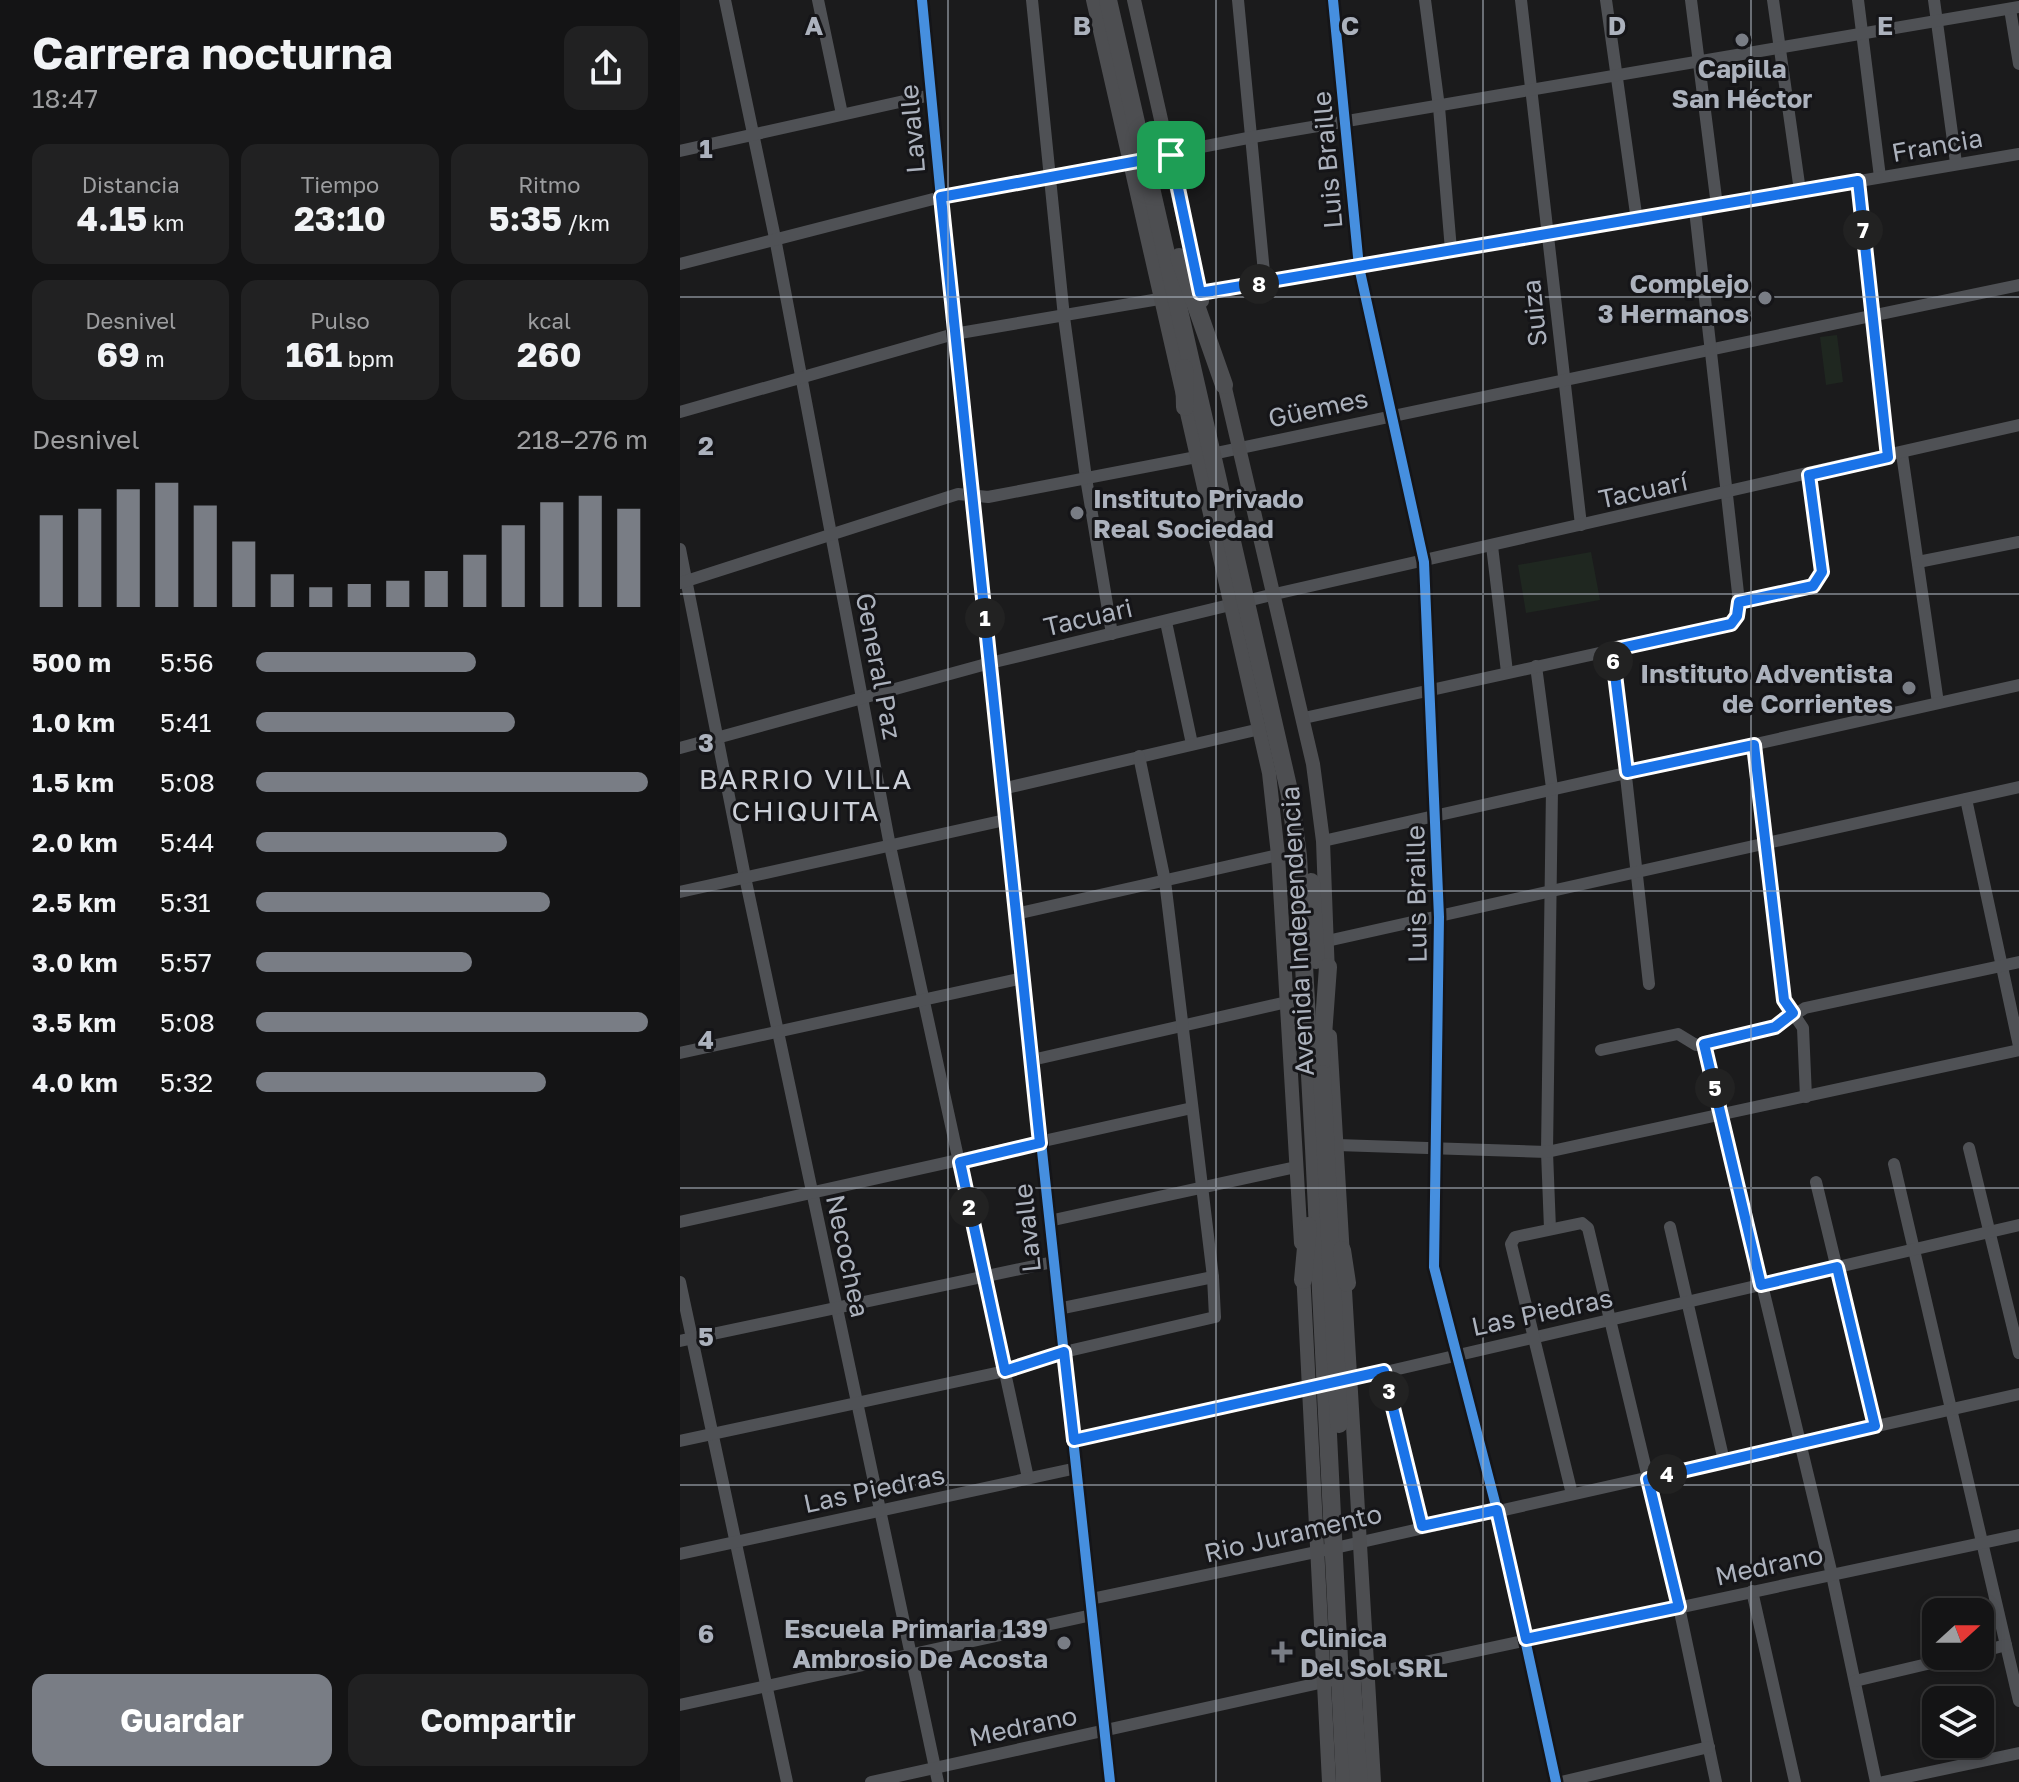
<!DOCTYPE html>
<html lang="es">
<head>
<meta charset="utf-8">
<style>
  :root { --surface:#141415; --page:#212122; --text:#f1f3f6; --muted:#9d9ea0; --line:#333334; --accent:#797d85 }
  body { margin:0; font-family:"Golos Text",sans-serif; background:var(--page); color:var(--text); height:100vh; display:flex; flex-direction:column; font-size:30px; white-space:nowrap }
  * { box-sizing:border-box; margin:0 }
  p { font-size:26px; color:var(--muted) }
  .icon { flex:none; width:44px; height:44px; fill:none; stroke:currentColor; stroke-width:2; stroke-linecap:round; stroke-linejoin:round }
  .map { position:relative; flex:1; overflow:hidden }
  .side { display:flex; flex-direction:column; background:var(--surface); width:680px }
  .side>* { flex:none }
  .needle { width:52px; rotate:69deg }
  .tools { position:absolute; left:1242px; top:1598px; display:grid; gap:16px }
  .tools a { display:grid; place-items:center; width:72px; height:72px; border-radius:16px; background:var(--surface); box-shadow:0 4px 12px #0003,0 0 0 2px var(--line); font-size:40px }
  .pin { position:absolute; display:grid; place-items:center; width:68px; height:68px; color:#fff; margin:-34px; border-radius:16px; box-shadow:0 4px 12px #0006 }
  .km { position:absolute; width:40px; height:40px; margin:-20px; border-radius:50%; background:#222; color:#fff; font-size:22px; line-height:40px; text-align:center }
  .round { display:grid; place-items:center; flex:none; width:84px; height:84px; border-radius:16px; background:var(--page) }
  .head { display:flex; align-items:center; justify-content:space-between; height:136px; padding:0 32px }
  h1 { font-size:44px; font-weight:700; line-height:60px }
  .figures { display:grid; grid-template-columns:repeat(3,1fr); gap:12px; height:136px; padding:8px 32px }
  .figures div { display:grid; align-content:center; border-radius:16px; background:var(--page); text-align:center }
  .figures b { font-size:34px; font-weight:700 }
  .figures small { font-size:22px; font-weight:400 }
  .figures p { font-size:22px }
  .chart { height:224px; padding:16px 32px }
  .chart p { display:flex; justify-content:space-between }
  .chart svg { width:100%; height:144px; margin-top:8px; stroke:var(--accent); stroke-width:6 }
  .button { display:flex; gap:16px; margin-top:auto; padding:16px 32px }
  .button a { flex:1; height:92px; border-radius:16px; background:var(--accent); color:#fff; font-size:32px; font-weight:700; line-height:92px; text-align:center }
  .button a+a { background:var(--page); color:var(--text) }
  ul { padding:0 32px; list-style:none; font-size:26px }
  li { display:grid; grid-template-columns:128px 96px 1fr; align-items:center; height:60px }
  li i { height:20px; border-radius:10px; background:var(--accent) }
  main { display:flex; flex:1; min-height:0 }
  .map>svg:first-child { display:block }
  .green { fill:#1f2720 }
  .lines { fill:none; stroke-linecap:round; stroke-linejoin:round }
  .minor { stroke:#4f5155; stroke-width:12 }
  .major { stroke:#4d4e51; stroke-width:14 }
  .highway { stroke:#4d4e51; stroke-width:18 }
  .cycleway-casing { stroke:#151518; stroke-width:15 }
  .cycleway { stroke:#468fdf; stroke-width:10 }
  .route-casing { stroke:#fff; stroke-width:16 }
  .route { stroke:#1a73e8; stroke-width:10 }
  .grid { fill:none; stroke:#acb2bd; stroke-width:2; stroke-opacity:0.55 }
  .poi-dot { fill:#797d85; stroke:#151518; stroke-width:3 }
  .labels { text-anchor:middle; dominant-baseline:central; stroke-width:6; stroke-linejoin:round; paint-order:stroke }
  .poi-label { font-size:26px; font-weight:bold; fill:#acb2bd; stroke:#151518; text-anchor:end }
  .street-label { font-size:26px; fill:#acb2bd; stroke:#151518 }
  .neighbourhood-label { font-size:28px; letter-spacing:2px; fill:#cdd1d9; stroke:#151518 }
  .grid-label { font-size:26px; text-anchor:middle; font-weight:bold; fill:#acb2bd; stroke:#151518; stroke-width:6; stroke-linejoin:round; paint-order:stroke }
</style>
</head>
<body>
<main>
<section class="side">
<div class="head"><div><h1>Carrera nocturna</h1><p>18:47</p></div><a class="round"><svg class="icon" aria-label="share" viewBox="0 0 24 24"><path d="M12 15V3M7 8l5-5 5 5M5 13v7h14v-7"/></svg></a></div>
<div class="figures">
<div><p>Distancia</p><b>4.15<small> km</small></b></div>
<div><p>Tiempo</p><b>23:10</b></div>
<div><p>Ritmo</p><b>5:35<small> /km</small></b></div>
</div>
<div class="figures">
<div><p>Desnivel</p><b>69<small> m</small></b></div>
<div><p>Pulso</p><b>161<small> bpm</small></b></div>
<div><p>kcal</p><b>260</b></div>
</div>
<div class="chart"><p><span>Desnivel</span>218–276 m</p>
<svg viewBox="0 0 160 44" preserveAspectRatio="none"><path d="M5 44V16M15 44V14M25 44V8M35 44V6M45 44V13M55 44V24M65 44V34M75 44V38M85 44V37M95 44V36M105 44V33M115 44V28M125 44V19M135 44V12M145 44V10M155 44V14"/></svg>
</div>
<ul>
<li><b>500 m</b>5:56<i style="width:56%"></i></li>
<li><b>1.0 km</b>5:41<i style="width:66%"></i></li>
<li><b>1.5 km</b>5:08<i style="width:100%"></i></li>
<li><b>2.0 km</b>5:44<i style="width:64%"></i></li>
<li><b>2.5 km</b>5:31<i style="width:75%"></i></li>
<li><b>3.0 km</b>5:57<i style="width:55%"></i></li>
<li><b>3.5 km</b>5:08<i style="width:100%"></i></li>
<li><b>4.0 km</b>5:32<i style="width:74%"></i></li>
</ul>
<div class="button"><a>Guardar</a><a>Compartir</a></div>
</section>
<div class="map">
<svg width="1339" height="1782" viewBox="0 0 1339 1782">
  <rect width="100%" height="100%" fill="#1b1b1c"/>
  <g class="green">
    <polygon points="1157,335 1163,382 1146,385 1140,337"/>
    <polygon points="911,552 920,600 846,613 838,565"/>
  </g>
  <g class="lines">
    <g class="minor">
      <polyline points="45,0 95,238 210,846 348,1478"/>
      <polyline points="138,0 162,114"/>
      <polyline points="242,0 274,334 430,1782"/>
      <polyline points="352,0 384,317 406,478 432,634"/>
      <polyline points="558,0 585,283"/>
      <polyline points="653,0 679,267 744,562 759,917 754,1267 817,1510 876,1782"/>
      <polyline points="745,0 759,107 771,250"/>
      <polyline points="841,0 901,525"/>
      <polyline points="926,0 957,221"/>
      <polyline points="1011,0 1037,206"/>
      <polyline points="1093,0 1120,191"/>
      <polyline points="1178,0 1200,177"/>
      <polyline points="1254,0 1276,163"/>
      <polyline points="1330,9 1339,64"/>
      <polyline points="0,151 251,95"/>
      <polyline points="1178,181 1208,457"/>
      <polyline points="0,264 261,197 573,137 1339,7"/>
      <polyline points="520,293 1339,154"/>
      <polyline points="0,412 274,334 479,299"/>
      <polyline points="1222,454 1258,703"/>
      <polyline points="812,546 827,672"/>
      <polyline points="0,549 65,877 258,1782"/>
      <polyline points="1238,562 1339,542"/>
      <polyline points="0,583 278,494 308,497 532,454 1339,285"/>
      <polyline points="1059,602 1133,586 1142,572 1129,475"/>
      <polyline points="486,622 512,744"/>
      <polyline points="932,650 969,984"/>
      <polyline points="856,666 872,788 867,1152 870,1229"/>
      <polyline points="624,718 1051,624 1057,616 1059,602 1015,210"/>
      <polyline points="1074,745 1104,1000 1123,1028 1126,1097"/>
      <polyline points="0,748 310,663 595,594 1339,425"/>
      <polyline points="322,789 580,729"/>
      <polyline points="1286,799 1339,1046"/>
      <polyline points="643,841 1339,685"/>
      <polyline points="0,892 325,820"/>
      <polyline points="336,914 598,855"/>
      <polyline points="647,941 1339,787"/>
      <polyline points="1024,1044 1152,1575 1196,1782"/>
      <polyline points="921,1050 998,1034 1016,1045 1024,1044 1095,1027 1125,1008 1339,962"/>
      <polyline points="0,1053 343,978"/>
      <polyline points="352,1060 607,1002"/>
      <polyline points="657,1145 867,1152 1339,1050"/>
      <polyline points="1289,1148 1339,1353"/>
      <polyline points="1214,1164 1339,1701"/>
      <polyline points="1136,1182 1195,1426"/>
      <polyline points="369,1221 616,1167"/>
      <polyline points="0,1222 512,1108"/>
      <polyline points="990,1227 1044,1461"/>
      <polyline points="0,1282 107,1782"/>
      <polyline points="378,1309 533,1277"/>
      <polyline points="0,1341 373,1262"/>
      <polyline points="704,1371 742,1526"/>
      <polyline points="394,1440 645,1386 1339,1225"/>
      <polyline points="0,1441 325,1371 384,1352 535,1317 533,1277 485,881 459,756"/>
      <polyline points="892,1494 831,1244 835,1237 902,1223 908,1228 999,1607 1036,1782"/>
      <polyline points="0,1554 397,1468"/>
      <polyline points="1072,1591 1115,1782"/>
      <polyline points="411,1599 655,1548 1339,1394"/>
      <polyline points="1300,1652 1326,1645"/>
      <polyline points="679,1676 1339,1535"/>
      <polyline points="1175,1681 1281,1656"/>
      <polyline points="0,1705 412,1615"/>
      <polyline points="191,1782 653,1680"/>
      <polyline points="881,1782 1029,1747"/>
      <polyline points="1203,1782 1339,1753"/>
    </g>
    <g class="major">
      <polyline points="413,0 589,773 598,855 621,1243"/>
      <polyline points="454,0 522,301"/>
      <polyline points="542,375 633,764 643,841 648,975"/>
      <polyline points="650,1036 694,1782"/>
      <polyline points="623,1271 649,1782"/>
    </g>
    <g class="highway">
      <polyline points="428,0 610,795 618,856 634,1148 665,1782"/>
      <polyline points="499,257 544,385"/>
      <polyline points="504,368 505,407"/>
      <polyline points="631,882 636,960"/>
      <polyline points="641,1063 648,967"/>
      <polyline points="642,1074 659,1424"/>
      <polyline points="662,1250 667,1283"/>
      <polyline points="623,1280 628,1226"/>
      <polyline points="671,1669 679,1782"/>
    </g>
    <g class="cycleway-casing">
      <g id="cycleway">
        <polyline points="242,0 274,334 430,1782"/>
        <polyline points="653,0 679,267 744,562 759,917 754,1267 817,1510 876,1782"/>
      </g>
    </g>
    <use href="#cycleway" class="cycleway"/>
  </g>
  <g class="lines">
    <g class="route-casing">
      <polygon id="route" points="491,155 520,293 1178,181 1208,457 1129,475 1142,572 1133,586 1059,602 1057,616 1051,624 932,650 947,772 1074,745 1104,1000 1113,1013 1095,1027 1024,1044 1081,1285 1157,1267 1195,1426 968,1479 999,1607 846,1639 817,1510 742,1526 704,1371 394,1440 384,1352 325,1371 280,1162 360,1143 261,197"/>
    </g>
    <use href="#route" class="route"/>
  </g>
  <path class="grid" d="M268,0V1782M536,0V1782M803,0V1782M1071,0V1782M0,297H1339M0,594H1339M0,891H1339M0,1188H1339M0,1485H1339"/>
  <g class="poi-dot">
    <circle cx="1062" cy="40" r="8"/>
    <circle cx="1085" cy="298" r="8"/>
    <circle cx="397" cy="513" r="8"/>
    <circle cx="1229" cy="688" r="8"/>
    <circle cx="384" cy="1643" r="8"/>
    <path d="M598 1640h8v8h8v8h-8v8h-8v-8h-8v-8h8z"/>
  </g>
  <g class="labels">
    <g class="poi-label">
      <text x="1062" y="68" text-anchor="middle">Capilla<tspan x="1062" dy="30">San Héctor</tspan></text>
      <text x="1069" y="283">Complejo<tspan x="1069" dy="30">3 Hermanos</tspan></text>
      <text x="413" y="498" text-anchor="start">Instituto Privado<tspan x="413" dy="30">Real Sociedad</tspan></text>
      <text x="1213" y="673">Instituto Adventista<tspan x="1213" dy="30">de Corrientes</tspan></text>
      <text x="368" y="1628">Escuela Primaria 139<tspan x="368" dy="30">Ambrosio De Acosta</tspan></text>
      <text x="620" y="1637" text-anchor="start">Clinica<tspan x="620" dy="30">Del Sol SRL</tspan></text>
    </g>
    <g class="street-label">
      <text transform="translate(232 129) rotate(-95)">Lavalle</text>
      <text transform="translate(1257 145) rotate(-10)">Francia</text>
      <text transform="translate(647 160) rotate(-95)">Luis Braille</text>
      <text transform="translate(854 313) rotate(-96)">Suiza</text>
      <text transform="translate(638 408) rotate(-12)">Güemes</text>
      <text transform="translate(963 490) rotate(-12)">Tacuarí</text>
      <text transform="translate(408 617) rotate(-13)">Tacuari</text>
      <text transform="translate(199 666) rotate(79)">General Paz</text>
      <text transform="translate(736 894) rotate(-91)">Luis Braille</text>
      <text transform="translate(617 931) rotate(-93)">Avenida Independencia</text>
      <text transform="translate(347 1228) rotate(-96)">Lavalle</text>
      <text transform="translate(168 1256) rotate(78)">Necochea</text>
      <text transform="translate(862 1312) rotate(-12)">Las Piedras</text>
      <text transform="translate(194 1489) rotate(-12)">Las Piedras</text>
      <text transform="translate(613 1533) rotate(-13)">Rio Juramento</text>
      <text transform="translate(1089 1565) rotate(-12)">Medrano</text>
      <text transform="translate(343 1726) rotate(-12)">Medrano</text>
    </g>
    <g class="neighbourhood-label">
      <text x="126" y="778">BARRIO VILLA<tspan x="126" dy="32">CHIQUITA</tspan></text>
    </g>
  </g>
  <g class="grid-label">
    <text x="134" y="35">A</text>
    <text x="402" y="35">B</text>
    <text x="670" y="35">C</text>
    <text x="937" y="35">D</text>
    <text x="1205" y="35">E</text>
    <text x="26" y="158">1</text>
    <text x="26" y="455">2</text>
    <text x="26" y="752">3</text>
    <text x="26" y="1049">4</text>
    <text x="26" y="1346">5</text>
    <text x="26" y="1643">6</text>
  </g>
</svg>
<div class="tools">
<a><svg class="needle" viewBox="-14 -14 28 28"><path d="M0-13l5 13h-10z" fill="#e53935"/><path d="M0 13l5-13h-10z" fill="#9d9ea0"/></svg></a>
<a><svg class="icon" aria-label="layers" viewBox="0 0 24 24"><path d="M12 4l9 5-9 5-9-5zM3 14l9 5 9-5"/></svg></a>
</div>
<div class="pin" style="left:491px;top:155px;background:#1e9e55"><svg class="icon" aria-label="arrive" viewBox="0 0 24 24"><path d="M6 21V4h12l-3 4 3 4H6"/></svg></div>
<b class="km" style="left:305px;top:618px">1</b>
<b class="km" style="left:289px;top:1207px">2</b>
<b class="km" style="left:709px;top:1391px">3</b>
<b class="km" style="left:987px;top:1474px">4</b>
<b class="km" style="left:1035px;top:1088px">5</b>
<b class="km" style="left:933px;top:661px">6</b>
<b class="km" style="left:1183px;top:230px">7</b>
<b class="km" style="left:579px;top:284px">8</b>
</div>
</main>
</body>
</html>
